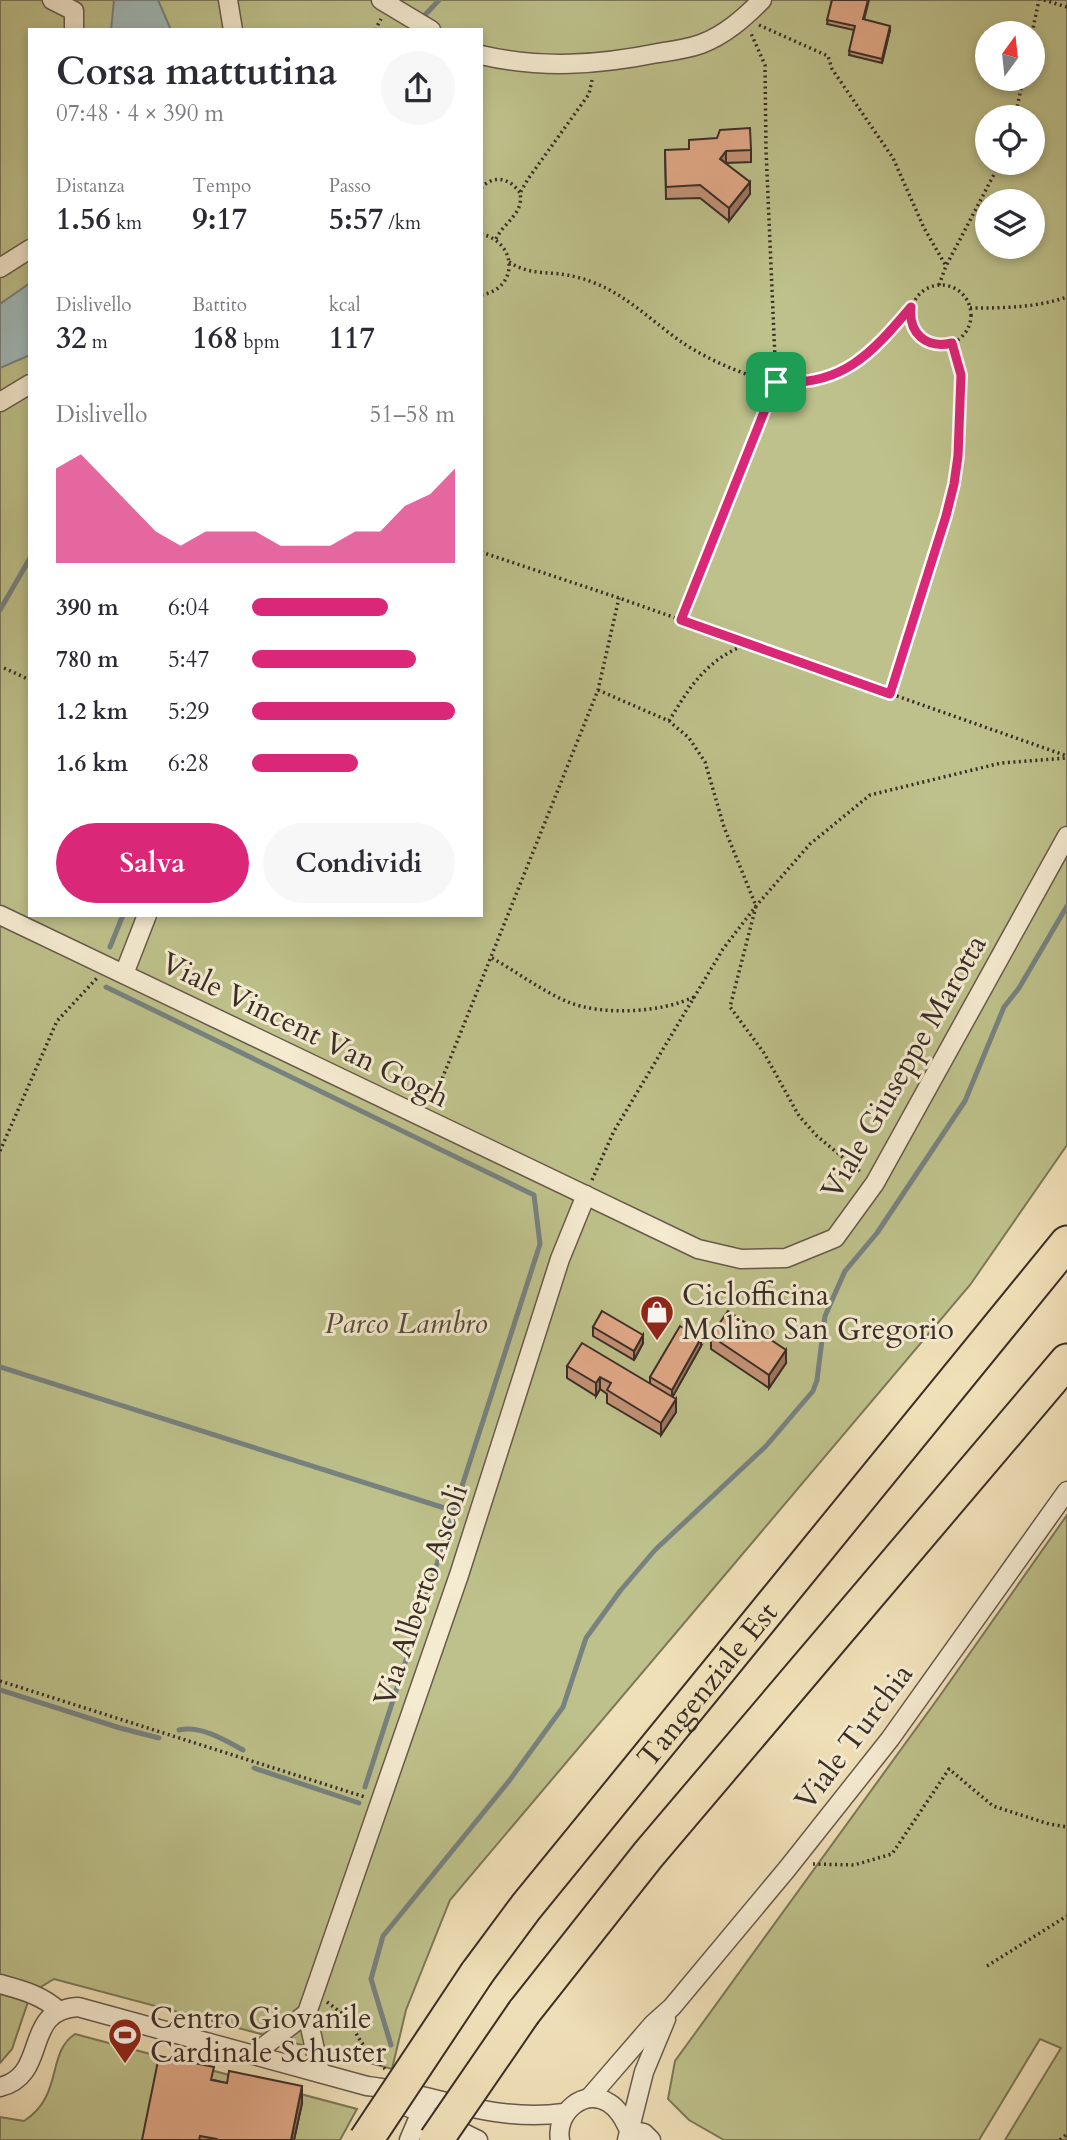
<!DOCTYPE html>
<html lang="it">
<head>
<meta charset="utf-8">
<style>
  :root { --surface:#fff; --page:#f7f7f7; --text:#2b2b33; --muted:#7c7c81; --accent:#db2777 }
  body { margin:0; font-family:Cardo,serif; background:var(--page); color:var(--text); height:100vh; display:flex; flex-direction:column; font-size:26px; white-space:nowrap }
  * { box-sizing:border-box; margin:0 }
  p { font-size:23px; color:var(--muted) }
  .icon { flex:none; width:38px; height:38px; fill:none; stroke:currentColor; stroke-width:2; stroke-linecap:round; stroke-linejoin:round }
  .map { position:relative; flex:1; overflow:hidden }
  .panel { position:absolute; left:28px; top:28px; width:455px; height:889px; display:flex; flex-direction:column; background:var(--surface); border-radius:0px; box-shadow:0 4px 10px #0003 }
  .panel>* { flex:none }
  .needle { width:46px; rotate:15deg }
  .controls { position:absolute; left:975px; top:21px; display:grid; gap:14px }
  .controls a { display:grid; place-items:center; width:70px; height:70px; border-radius:50%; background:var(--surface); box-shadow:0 4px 10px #0003; font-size:35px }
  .pin { position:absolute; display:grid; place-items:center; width:60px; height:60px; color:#fff; margin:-30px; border-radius:14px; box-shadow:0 4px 10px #0006 }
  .round { display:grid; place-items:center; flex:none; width:74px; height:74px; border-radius:37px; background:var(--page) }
  .overview { display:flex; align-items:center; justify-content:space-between; height:119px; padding:0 28px }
  h1 { font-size:38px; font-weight:800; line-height:52px }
  .metrics { display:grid; grid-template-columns:repeat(3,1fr); gap:10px; height:119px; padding:7px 28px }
  .metrics div { display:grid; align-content:center }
  .metrics b { font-size:30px; font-weight:800 }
  .metrics small { font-size:19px; font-weight:400 }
  .metrics p { font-size:19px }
  .chart { height:196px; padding:14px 28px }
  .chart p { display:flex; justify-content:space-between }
  .chart svg { width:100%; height:126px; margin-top:7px; fill:var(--accent); opacity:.7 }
  .button { display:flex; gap:14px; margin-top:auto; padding:14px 28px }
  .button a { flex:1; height:80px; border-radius:42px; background:var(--accent); color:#fff; font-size:28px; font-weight:800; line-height:80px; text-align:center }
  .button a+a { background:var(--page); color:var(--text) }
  ul { padding:0 28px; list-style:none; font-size:23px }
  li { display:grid; grid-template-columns:112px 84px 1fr; align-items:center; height:52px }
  li i { height:18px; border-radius:9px; background:var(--accent) }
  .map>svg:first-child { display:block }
  .green { fill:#bec18b; stroke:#7c785a; stroke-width:2; fill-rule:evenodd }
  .water { fill:#a0baba; stroke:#778280; stroke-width:2 }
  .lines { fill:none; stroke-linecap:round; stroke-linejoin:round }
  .stream { stroke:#778280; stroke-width:5 }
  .street-casing { stroke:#685a4c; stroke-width:21 }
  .highway-casing { stroke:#3a2e28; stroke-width:37 }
  .path { stroke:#3a2e28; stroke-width:3.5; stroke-dasharray:2 3.5; stroke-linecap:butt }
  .street { stroke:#f5ebd1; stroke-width:18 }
  .highway { stroke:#f0e0b8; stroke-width:33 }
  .highway-bridge-casing { stroke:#3a2e28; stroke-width:37; stroke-linecap:butt }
  .highway-bridge { stroke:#f0e0b8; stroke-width:33 }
  .wall { fill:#c29175; stroke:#3a2e28; stroke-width:2 }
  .shaded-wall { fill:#9e765f; stroke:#3a2e28; stroke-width:2 }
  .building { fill:#e2a988; stroke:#3a2e28; stroke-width:2 }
  .route-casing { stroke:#fff; stroke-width:14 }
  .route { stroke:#db2777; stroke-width:9 }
  .labels { text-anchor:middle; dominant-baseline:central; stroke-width:6; stroke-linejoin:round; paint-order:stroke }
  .street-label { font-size:30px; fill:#3a2e28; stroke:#f5ebd1 }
  .poi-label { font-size:30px; fill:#3a2e28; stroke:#f5ebd1; text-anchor:start }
  .park-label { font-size:30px; font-style:italic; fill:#544b3c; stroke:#f5ebd1 }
</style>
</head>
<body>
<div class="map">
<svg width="1067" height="2140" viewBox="0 0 1067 2140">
  <rect width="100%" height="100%" fill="#f0e0b8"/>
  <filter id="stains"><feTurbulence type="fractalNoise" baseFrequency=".00286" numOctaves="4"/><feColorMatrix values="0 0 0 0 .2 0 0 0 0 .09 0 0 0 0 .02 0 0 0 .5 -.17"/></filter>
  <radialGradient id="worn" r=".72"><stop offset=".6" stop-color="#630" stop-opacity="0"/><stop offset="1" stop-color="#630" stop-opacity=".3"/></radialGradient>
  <g class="green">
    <path d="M0,0H1067V1145L970,1285L450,1900L406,2010L392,2069L54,1979L31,1993L12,2049L0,2063ZM30,30H481V915H30ZM987,33H1032V79H987ZM987,117H1032V163H987ZM987,201H1032V247H987Z"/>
    <polygon points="1067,1515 1067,2140 1005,2140 1061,2048 1040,2039 979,2140 724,2140 689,2120 668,2099 675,2061 939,1697"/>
    <path d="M75,2034L357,2109L340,2140H0V2117L24,2121C64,2095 46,2053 75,2034Z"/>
  </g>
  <g class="water">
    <polygon points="114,0 158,0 171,30 111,30"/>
    <polygon points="30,283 30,355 0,368 0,304"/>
  </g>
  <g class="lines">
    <g class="stream">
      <polyline points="424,16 439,0"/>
      <polyline points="0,610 30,558"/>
      <polyline points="110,947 123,915"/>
      <polyline points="106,987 534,1195 540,1244 365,1787"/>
      <polyline points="0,1367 454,1511"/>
      <polyline points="0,1690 120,1728 159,1738"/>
      <path d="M179,1730C200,1725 225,1740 243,1750"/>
      <polyline points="254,1768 359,1803"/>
      <polyline points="391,2045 371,1979 383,1936 509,1781 563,1707 586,1638 620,1591 655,1550 766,1446 813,1391 817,1380 825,1316 845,1271 877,1233 965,1101 1004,1007 1019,988 1067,906"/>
    </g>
    <g class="street-casing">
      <g id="street">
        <polyline points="52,0 74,11 74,30"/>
        <polyline points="228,0 233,30"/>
        <polyline points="381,0 431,30"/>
        <path d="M481,55C541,69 599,65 658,53C672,51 687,49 701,44C725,35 744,18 762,0"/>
        <polyline points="0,268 30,249"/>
        <polyline points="0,402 30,384"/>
        <polyline points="0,915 698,1249 741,1259 786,1258 835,1238 875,1183 1067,836"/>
        <polyline points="124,974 147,915"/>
        <path d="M0,1984C22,1990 42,1995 59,2011"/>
        <polyline points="254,2054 307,2013"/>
        <polyline points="320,2073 307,2013 459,1575 560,1259 586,1195"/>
        <path d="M0,2087C50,2075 21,2010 78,2007L367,2086C437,2094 492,2123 564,2113"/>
        <polyline points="589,2098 653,2024 672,2007 787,1869 890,1739 1067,1491"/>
        <polyline points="388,2100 421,2112 478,2140"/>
        <polyline points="629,2130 644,2133 651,2140"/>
        <polyline points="409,2140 421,2112"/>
        <path d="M560,2140C555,2113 584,2087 609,2103C619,2109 624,2120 629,2130"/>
        <polyline points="627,2140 644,2072 666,2019"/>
      </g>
    </g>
    <g class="highway-casing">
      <g id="highway">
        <path id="s1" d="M477,1973L526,1907L1067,1243"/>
        <polyline points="524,2012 648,1855 1067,1361"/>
      </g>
    </g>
    <g class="path">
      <polyline points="1044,0 1067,7"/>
      <polyline points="759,25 828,56 832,69 893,158 924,228 946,266"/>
      <polyline points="375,30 381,19"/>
      <polyline points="1032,33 1039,0"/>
      <polyline points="1015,117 1023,79"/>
      <path d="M481,188C494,174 510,178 520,193"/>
      <path d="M481,234C518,242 519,289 481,295"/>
      <path d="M496,239C504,222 524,214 520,193L528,179L589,94L592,80"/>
      <path d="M509,262C532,277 552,270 576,277C586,279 597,284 606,288C633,302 655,323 680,341C711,362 762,385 799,384C815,383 836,375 850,367C875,352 893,329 911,307"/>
      <circle cx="941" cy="315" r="30"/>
      <polyline points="939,285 946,266 1000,163"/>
      <path d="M970,308C1003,308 1035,308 1067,297"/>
      <polyline points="481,552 619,598 1067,756"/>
      <polyline points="681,620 776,382 766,150 765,65 750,31"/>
      <polyline points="4,668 30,680"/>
      <polyline points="598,690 669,721 689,738 705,762 724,827 756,906 730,1007 764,1053 799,1116 817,1136 862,1173"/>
      <polyline points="890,694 946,516 954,484 958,456 961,375 952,343"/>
      <path d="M669,721C690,686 708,658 748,644"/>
      <path d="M492,958C517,972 542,991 568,1002C603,1016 662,1013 696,996"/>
      <polyline points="432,1104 598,690 619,598"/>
      <polyline points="0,1151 57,1021 97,978"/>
      <polyline points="592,1180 614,1131 723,949 756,906 810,844 870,795 1001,763 1067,758"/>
      <polyline points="0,1681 365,1797"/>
      <polyline points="813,1864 854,1865 892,1854 949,1769 993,1806 1049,1824 1067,1827"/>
      <polyline points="987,1966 1067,1916"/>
      <polyline points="327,2002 347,2017 361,2042 385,2069"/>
      <polyline points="1060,2140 1067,2134"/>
    </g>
    <use href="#street" class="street"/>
    <use href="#highway" class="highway"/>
    <g class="highway-bridge-casing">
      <g id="highway-bridge">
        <polyline points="366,2140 477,1973"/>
        <polyline points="436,2140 524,2012"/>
      </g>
    </g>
    <use href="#highway-bridge" class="highway-bridge"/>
  </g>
  <g class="wall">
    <polygon points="832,0 869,0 864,20 890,30 882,63 849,55 854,30 827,24"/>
    <polygon points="665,150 751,150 751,162 726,163 750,194 729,221 700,198 666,199"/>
    <polygon points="593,1327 643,1343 634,1360 593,1336"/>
    <polygon points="711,1336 786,1363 769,1388 711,1349"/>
    <polygon points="701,1346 672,1397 676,1412 661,1435 607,1403 607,1394 600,1389 596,1396 567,1378 567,1366 650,1384 650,1377"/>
    <polygon points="214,2080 302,2103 294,2140 142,2140"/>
  </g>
  <g class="shaded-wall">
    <polygon points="890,26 890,30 882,63 882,59"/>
    <polygon points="726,151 726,163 720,159"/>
    <polygon points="750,182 750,194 729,221 729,208"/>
    <polygon points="643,1335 643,1343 634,1360 634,1351"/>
    <polygon points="701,1338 701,1346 672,1398 672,1390"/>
    <polygon points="786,1350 786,1363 769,1388 769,1375"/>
    <polygon points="600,1377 600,1389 596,1396 596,1383"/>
    <polygon points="676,1399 676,1412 661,1435 661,1423"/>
    <polygon points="302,2086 302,2103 294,2140 291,2140"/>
  </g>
  <g class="building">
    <polygon points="832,0 868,0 863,19 890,26 882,59 849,51 855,26 827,20"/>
    <polygon points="750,128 751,150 726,151 720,159 750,182 729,208 700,185 666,187 665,150 689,149 689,140 717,138 720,130"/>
    <polygon points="602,1311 643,1335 634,1351 593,1327"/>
    <polygon points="728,1311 786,1350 769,1375 711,1336"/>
    <polygon points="680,1326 701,1338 672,1390 650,1377"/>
    <polygon points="582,1343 676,1399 661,1423 607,1390 611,1383 600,1377 596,1383 567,1366"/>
    <polygon points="159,2056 214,2067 211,2080 227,2083 229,2071 302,2086 291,2140 215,2140 216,2139 200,2136 199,2140 142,2140"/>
  </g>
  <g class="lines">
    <g class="route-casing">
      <path id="route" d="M911,307C908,334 927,349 952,343L961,375L958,456L954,484L946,516L890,694L681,620L776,382C842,387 871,354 911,307Z"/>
    </g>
    <use href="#route" class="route"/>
  </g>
  <defs>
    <g id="shop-pin" transform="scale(1.75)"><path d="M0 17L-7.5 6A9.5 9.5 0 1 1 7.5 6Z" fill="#8f2418" stroke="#f5ebd1"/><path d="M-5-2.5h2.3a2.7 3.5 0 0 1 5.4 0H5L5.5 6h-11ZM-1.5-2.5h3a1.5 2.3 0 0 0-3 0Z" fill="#fff"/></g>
    <g id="stadium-pin" transform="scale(1.75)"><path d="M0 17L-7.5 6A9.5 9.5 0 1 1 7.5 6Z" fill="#8f2418" stroke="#f5ebd1"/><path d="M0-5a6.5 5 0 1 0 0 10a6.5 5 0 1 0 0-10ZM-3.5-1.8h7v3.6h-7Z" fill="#fff"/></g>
  </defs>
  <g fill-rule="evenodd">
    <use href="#shop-pin" x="657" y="1312"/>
    <use href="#stadium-pin" x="125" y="2035"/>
  </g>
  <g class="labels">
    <g class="street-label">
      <text transform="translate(305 1030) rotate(26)">Viale Vincent Van Gogh</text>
      <text transform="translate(904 1067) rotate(-60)">Viale Giuseppe Marotta</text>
      <text transform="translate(421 1595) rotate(-71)">Via Alberto Ascoli</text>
      <text stroke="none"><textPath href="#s1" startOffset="369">Tangenziale Est</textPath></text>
      <text transform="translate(854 1737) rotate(-53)">Viale Turchia</text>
    </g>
    <g class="poi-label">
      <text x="682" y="1295">Ciclofficina<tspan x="682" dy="34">Molino San Gregorio</tspan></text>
      <text x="150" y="2018">Centro Giovanile<tspan x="150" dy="34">Cardinale Schuster</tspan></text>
    </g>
    <g class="park-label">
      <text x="406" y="1323">Parco Lambro</text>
    </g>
  </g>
  <rect width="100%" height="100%" filter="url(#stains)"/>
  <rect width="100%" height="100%" fill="url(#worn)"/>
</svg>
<div class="controls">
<a><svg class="needle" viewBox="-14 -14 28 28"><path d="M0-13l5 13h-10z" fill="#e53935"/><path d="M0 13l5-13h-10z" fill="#7c7c81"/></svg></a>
<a><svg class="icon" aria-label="locate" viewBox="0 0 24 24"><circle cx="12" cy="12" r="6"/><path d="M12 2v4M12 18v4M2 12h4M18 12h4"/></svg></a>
<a><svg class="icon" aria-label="layers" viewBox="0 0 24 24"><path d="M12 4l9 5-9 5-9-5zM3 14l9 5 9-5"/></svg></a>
</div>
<div class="pin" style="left:776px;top:382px;background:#1e9e55"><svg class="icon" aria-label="arrive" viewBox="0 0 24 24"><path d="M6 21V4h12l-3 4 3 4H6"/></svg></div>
<section class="panel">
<div class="overview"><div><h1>Corsa mattutina</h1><p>07:48 · 4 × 390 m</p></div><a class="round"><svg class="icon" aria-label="share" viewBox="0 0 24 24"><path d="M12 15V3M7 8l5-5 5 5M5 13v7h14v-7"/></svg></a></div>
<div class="metrics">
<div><p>Distanza</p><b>1.56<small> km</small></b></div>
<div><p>Tempo</p><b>9:17</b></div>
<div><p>Passo</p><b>5:57<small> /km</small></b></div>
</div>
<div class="metrics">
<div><p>Dislivello</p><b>32<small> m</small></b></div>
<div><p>Battito</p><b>168<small> bpm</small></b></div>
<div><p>kcal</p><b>117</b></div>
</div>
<div class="chart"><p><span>Dislivello</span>51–58 m</p>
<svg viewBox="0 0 160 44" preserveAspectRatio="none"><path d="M0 44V11L10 6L20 15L30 24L40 33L50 38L60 33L70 33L80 33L90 38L100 38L110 38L120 33L130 33L140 24L150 20L160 11V44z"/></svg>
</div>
<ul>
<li><b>390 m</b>6:04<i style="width:67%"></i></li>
<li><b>780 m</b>5:47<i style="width:81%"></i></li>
<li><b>1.2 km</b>5:29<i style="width:100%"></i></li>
<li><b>1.6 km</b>6:28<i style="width:52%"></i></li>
</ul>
<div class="button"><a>Salva</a><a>Condividi</a></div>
</section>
</div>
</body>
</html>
